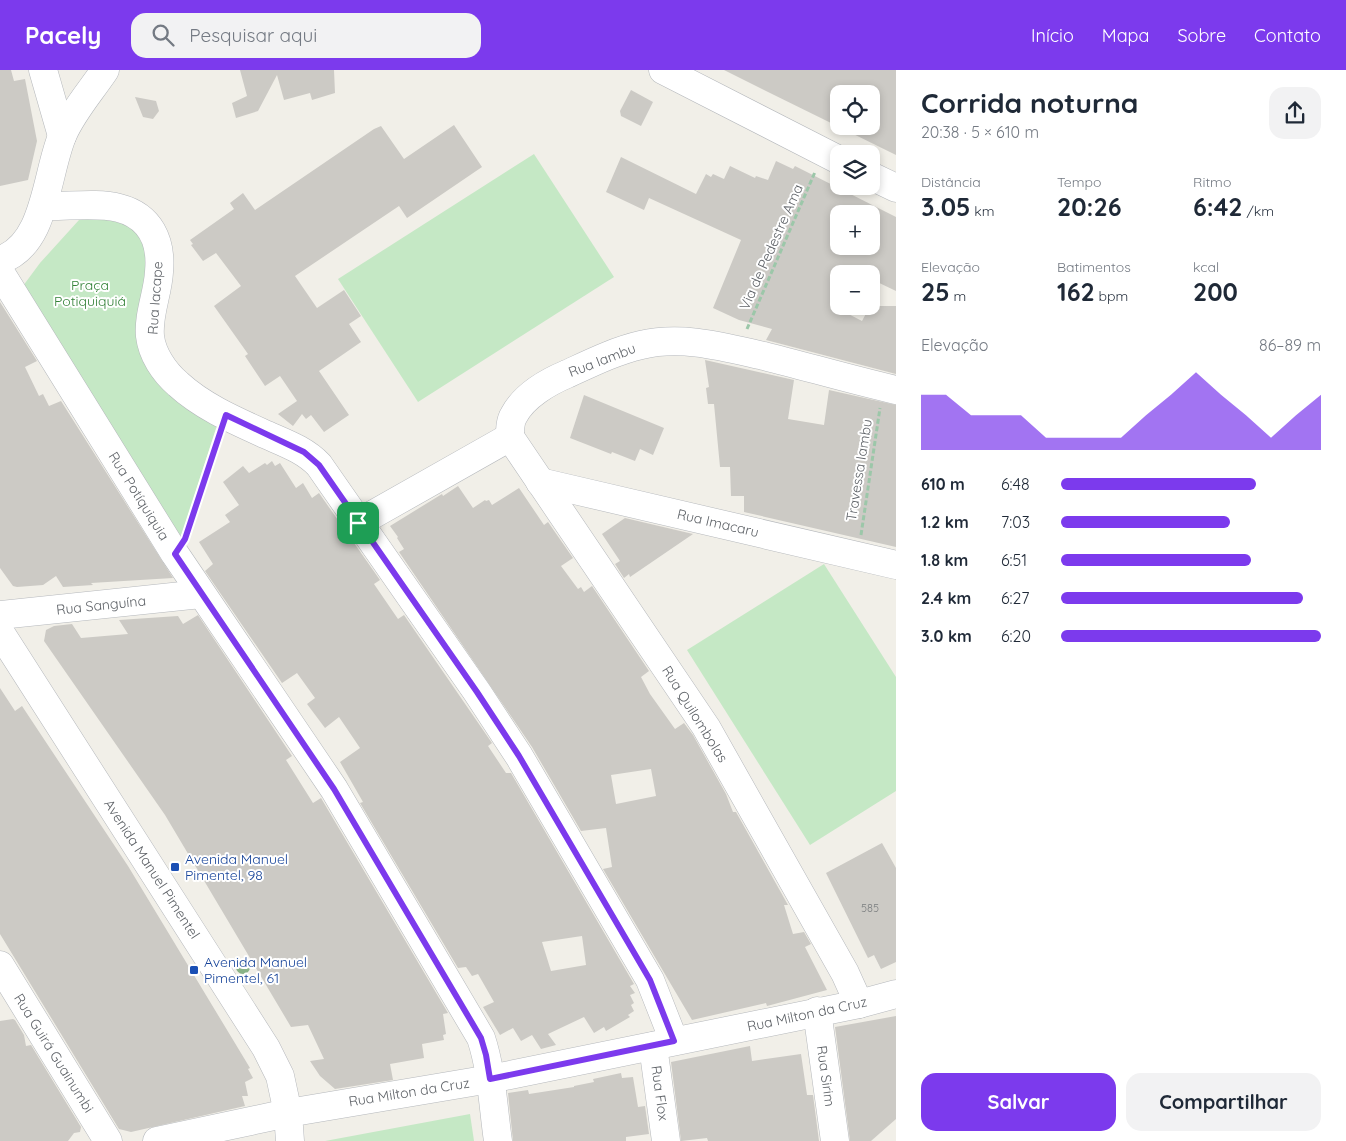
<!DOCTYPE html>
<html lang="pt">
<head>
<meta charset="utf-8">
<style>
  :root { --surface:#fff; --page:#f2f2f3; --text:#1f2937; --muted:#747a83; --accent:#7c3aed }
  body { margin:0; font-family:Quicksand,sans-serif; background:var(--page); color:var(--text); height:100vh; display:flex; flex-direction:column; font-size:19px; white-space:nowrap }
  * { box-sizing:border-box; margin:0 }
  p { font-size:16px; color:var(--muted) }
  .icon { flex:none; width:28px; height:28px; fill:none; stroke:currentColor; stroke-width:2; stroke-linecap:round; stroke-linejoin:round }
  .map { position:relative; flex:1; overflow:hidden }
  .sheet { display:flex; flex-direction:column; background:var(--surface); width:450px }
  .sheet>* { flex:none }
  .buttons { position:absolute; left:830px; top:15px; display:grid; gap:10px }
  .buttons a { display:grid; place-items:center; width:50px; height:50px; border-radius:10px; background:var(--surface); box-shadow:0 2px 8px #0003; font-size:25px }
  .pin { position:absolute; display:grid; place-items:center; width:42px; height:42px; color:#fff; margin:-21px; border-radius:10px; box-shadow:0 2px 8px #0006 }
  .round { display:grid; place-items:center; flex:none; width:52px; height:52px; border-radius:15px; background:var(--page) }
  .summary { display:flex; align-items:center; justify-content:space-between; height:85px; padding:0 25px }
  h1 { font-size:28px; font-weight:800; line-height:38px }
  .figures { display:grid; grid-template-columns:repeat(3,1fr); gap:8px; height:85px; padding:5px 25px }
  .figures div { display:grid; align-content:center }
  .figures b { font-size:25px; font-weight:800 }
  .figures small { font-size:14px; font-weight:400 }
  .figures p { font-size:14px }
  .chart { height:140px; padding:10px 25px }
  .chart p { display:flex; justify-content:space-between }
  .chart svg { width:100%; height:90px; margin-top:5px; fill:var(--accent); opacity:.7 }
  .action { display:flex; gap:10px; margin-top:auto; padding:10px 25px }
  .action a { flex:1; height:58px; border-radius:15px; background:var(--accent); color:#fff; font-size:20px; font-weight:800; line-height:58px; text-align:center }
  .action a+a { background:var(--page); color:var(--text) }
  ul { padding:0 25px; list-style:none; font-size:16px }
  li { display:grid; grid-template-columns:80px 60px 1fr; align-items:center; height:38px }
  li i { height:12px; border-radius:6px; background:var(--accent) }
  header { display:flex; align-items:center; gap:30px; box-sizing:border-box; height:70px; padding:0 25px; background:var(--accent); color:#fff }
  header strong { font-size:24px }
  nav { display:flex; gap:28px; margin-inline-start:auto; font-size:18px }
  .search { width:350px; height:45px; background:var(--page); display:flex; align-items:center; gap:12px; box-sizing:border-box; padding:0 18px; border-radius:15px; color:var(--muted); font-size:19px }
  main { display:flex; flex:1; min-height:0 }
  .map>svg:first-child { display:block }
  .green { fill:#c5e8c5 }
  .building { fill:#cccac5; fill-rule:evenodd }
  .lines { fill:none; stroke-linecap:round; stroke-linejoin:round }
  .minor-casing { stroke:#b5b8bc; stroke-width:29 }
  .path { stroke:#9cc7a9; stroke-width:3; stroke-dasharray:5 2.5; stroke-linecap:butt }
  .minor { stroke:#fff; stroke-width:28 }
  .tree { fill:#89b387 }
  .route-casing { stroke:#fff; stroke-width:10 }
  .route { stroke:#7c3aed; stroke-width:6 }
  .transit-dot { fill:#1a4fb4; stroke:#fff; stroke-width:2 }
  .labels { text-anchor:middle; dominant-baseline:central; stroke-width:4; stroke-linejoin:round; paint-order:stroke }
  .number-label { font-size:11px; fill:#7a7d7f }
  .street-label { font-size:14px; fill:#5f6368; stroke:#fff }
  .park-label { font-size:14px; fill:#348238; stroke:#fff }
  .transit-label { font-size:14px; fill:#164399; stroke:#fff; text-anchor:start }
</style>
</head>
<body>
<header>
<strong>Pacely</strong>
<div class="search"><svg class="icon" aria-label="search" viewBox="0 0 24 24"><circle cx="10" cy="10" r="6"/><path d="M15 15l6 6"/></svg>Pesquisar aqui</div>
<nav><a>Início</a><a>Mapa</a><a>Sobre</a><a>Contato</a></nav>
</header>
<main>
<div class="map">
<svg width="896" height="1071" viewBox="0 0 896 1071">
  <rect width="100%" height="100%" fill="#f1efe8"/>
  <g class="green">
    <polygon points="534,84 614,207 418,332 338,209"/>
    <polygon points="93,145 130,150 146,174 143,256 218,352 182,464 176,469 20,220 40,193 79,150"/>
    <polygon points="824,494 896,607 896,721 810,775 687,580"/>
    <polygon points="470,1044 474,1071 325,1071"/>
  </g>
  <g class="building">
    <polygon points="0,0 11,0 14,11 25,9 37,71 28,110 0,116"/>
    <polygon points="240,0 334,0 335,23 312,30 310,23 284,30 277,5 258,41 236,48 232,33 247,26"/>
    <path d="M724,0H896V85L766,21ZM839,24H871V56H839Z"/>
    <polygon points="631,20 653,32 641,56 621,46 620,41"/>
    <polygon points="135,27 156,31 159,41 153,49 143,47"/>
    <polygon points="454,55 482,97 407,148 399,136 295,206 317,238 344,220 361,246 349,254 361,272 319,301 349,345 324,362 311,345 306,349 302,344 293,356 278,344 297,331 280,306 265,316 245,286 248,284 214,236 241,216 216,183 203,191 191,175 193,174 190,170 234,139 230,133 243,123 255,140 374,59 381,56 404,89"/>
    <path d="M621,87L696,124L706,104L711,107L713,104L724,109L730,96L755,108L756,106L768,110L776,91L793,99L795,96L896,147V221L871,209V204H861L851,199L849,204H839V223L833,236L862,251L870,236H896V304L766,270L772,259L739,250L713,238L741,170L649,128L644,140L606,122ZM839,144H871V176H839Z"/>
    <polygon points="0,232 37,291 25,297 39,326 43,324 49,336 61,331 173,508 91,513 93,515 63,517 56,506 43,515 17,517 13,516 0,498"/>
    <polygon points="705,290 794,310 788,349 824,355 829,320 896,335 896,477 744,442 744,426 731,426 730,397 720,397 714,334 708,334 706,318 709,317"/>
    <polygon points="584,325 664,358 653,385 640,379 635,391 612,382 611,384 570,368"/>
    <path d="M272,391L275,396L280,393L296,418L303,413L312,428L319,423L380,510L374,514L398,549L404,545L492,673L488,676L506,703H511L634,914L630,916L635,923L630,925L634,933L631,935L634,941L628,945L630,947L606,961L604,957L594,963L584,947L548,964L556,975L541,979L532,965L521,971L513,958L500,965L483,937L494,932L478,904L472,906L466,897L458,898L360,733L363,732L340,692L360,678L339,647L325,658L307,634L315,628L297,603L282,613L205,501L213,494L199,472L230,452L225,445L239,435L223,412L243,396L249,403L265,393L267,395ZM582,866L586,895L551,901L542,872Z"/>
    <path d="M458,416L473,438L485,430L486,431L489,430L492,435L519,418L544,455L548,452L573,488L561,496L578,519L581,517L584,522L592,516L649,601L641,607L650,624L675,659L684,653L693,665L726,724L733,742H736L788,835H784L793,864L804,862L811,874L805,877L827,920L767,936L766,933L692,950L603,799L612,797L606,758L581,761L532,677L399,482L404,479L397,468L398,467L390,456L442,424L443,426ZM651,699L656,726L616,734L611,705Z"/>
    <polygon points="625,448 693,464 630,507 629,504 624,508 615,494 620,491 602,464"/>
    <polygon points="198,545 292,686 286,690 313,733 321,728 448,943 443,944 446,964 443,965 444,970 422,974 424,988 390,994 393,1010 335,1019 320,1006 310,991 324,989 308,955 291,957 165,745 44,571 46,560 54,556 72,554 81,568 128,564 119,550 178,546 183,554"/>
    <polygon points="0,618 15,641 22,636 128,796 250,998 248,999 253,1008 245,1012 248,1026 242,1026 245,1036 131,1062 119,1059 0,864"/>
    <polygon points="882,773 896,798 896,892 881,899 874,885 868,888 826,803"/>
    <polygon points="896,946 896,1049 871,1071 850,1071 835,957"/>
    <polygon points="13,949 15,950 24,965 26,976 31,975 81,1057 80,1062 74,1063 68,1071 0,1071 0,951"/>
    <polygon points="750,976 752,991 801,984 807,1025 813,1025 819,1071 708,1071 707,1068 681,1071 671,992"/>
    <polygon points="621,1003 622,1008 633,1007 638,1037 645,1036 649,1064 626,1067 626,1071 513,1071 508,1023 528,1020 529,1024 574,1017 574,1016 594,1012 593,1009"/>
  </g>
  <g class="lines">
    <g class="minor-casing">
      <g id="minor">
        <polyline points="43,0 62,66"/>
        <polyline points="663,0 839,90"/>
        <polyline points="871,106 896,118"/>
        <path d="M43,136C66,137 97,132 119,138C150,146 162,171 159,202C158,223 148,244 150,266C152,284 164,302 178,314C203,337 236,351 267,365C285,373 305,380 319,395L477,622L519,686L650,910L674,971"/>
        <path d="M0,190C47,175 46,102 63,64C73,41 91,21 105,0"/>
        <path d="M0,202L175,484L334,719L481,968C492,1001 493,1037 498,1071"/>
        <polyline points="510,367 706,657 845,903 859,934"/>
        <path d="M510,367C510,360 510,351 514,345C524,326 548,312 567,304C591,293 615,281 641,275C682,265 724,277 764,286C808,297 852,310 896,320"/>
        <polyline points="540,412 896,495"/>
        <polyline points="358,453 510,367"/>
        <polyline points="0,545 201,524"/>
        <polyline points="0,562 266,978 280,1006 288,1043 290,1071"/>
        <polyline points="0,895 108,1071"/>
        <polyline points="817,941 835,1071"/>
        <polyline points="653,976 666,1071"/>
        <polyline points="157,1071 288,1043 490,1009 859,934 896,924"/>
      </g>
    </g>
    <g class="path">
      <polyline points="747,259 815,102"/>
      <polyline points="188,461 218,367"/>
      <polyline points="861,465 880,338"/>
    </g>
    <use href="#minor" class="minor"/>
  </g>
  <circle class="tree" cx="243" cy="897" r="7"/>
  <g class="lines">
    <g class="route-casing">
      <polygon id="route" points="226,345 304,382 319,395 477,622 519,686 650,910 674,971 490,1009 486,985 481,968 334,719 175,484 185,469"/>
    </g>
    <use href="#route" class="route"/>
  </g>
  <g class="transit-dot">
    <rect x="170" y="792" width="10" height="10" rx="2.5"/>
    <rect x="189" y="895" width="10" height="10" rx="2.5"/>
  </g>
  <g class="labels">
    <g class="number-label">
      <text x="870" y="838">585</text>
    </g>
    <g class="street-label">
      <text transform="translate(771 177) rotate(-66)">Via de Pedestre Ama</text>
      <text transform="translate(155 228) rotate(-86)">Rua Iacape</text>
      <text transform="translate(602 290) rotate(-21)">Rua Iambu</text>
      <text transform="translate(859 400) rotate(-81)">Travessa Iambu</text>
      <text transform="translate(139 426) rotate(58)">Rua Potíquiquia</text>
      <text transform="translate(718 453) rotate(13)">Rua Imacaru</text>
      <text transform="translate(101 535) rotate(-6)">Rua Sanguína</text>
      <text transform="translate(695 644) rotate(58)">Rua Quilombolas</text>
      <text transform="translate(152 799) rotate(57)">Avenida Manuel Pimentel</text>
      <text transform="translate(807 944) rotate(-12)">Rua Milton da Cruz</text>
      <text transform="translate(54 983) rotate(58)">Rua Guirá Guainumbi</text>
      <text transform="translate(826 1006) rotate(82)">Rua Sirim</text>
      <text transform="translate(409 1022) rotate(-9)">Rua Milton da Cruz</text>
      <text transform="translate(660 1023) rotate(82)">Rua Flox</text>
    </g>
    <g class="park-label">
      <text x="90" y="215">Praça<tspan x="90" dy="16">Potiquiquiá</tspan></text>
    </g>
    <g class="transit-label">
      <text x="185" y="789">Avenida Manuel<tspan x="185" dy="16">Pimentel, 98</tspan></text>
      <text x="204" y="892">Avenida Manuel<tspan x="204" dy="16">Pimentel, 61</tspan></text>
    </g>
  </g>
</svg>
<div class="buttons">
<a><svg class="icon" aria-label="locate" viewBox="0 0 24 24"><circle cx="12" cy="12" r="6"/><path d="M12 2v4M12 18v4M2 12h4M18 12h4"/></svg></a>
<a><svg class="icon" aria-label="layers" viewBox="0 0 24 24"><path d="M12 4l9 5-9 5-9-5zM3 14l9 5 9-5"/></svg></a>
<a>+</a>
<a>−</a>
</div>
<div class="pin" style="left:358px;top:453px;background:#1e9e55"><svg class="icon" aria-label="arrive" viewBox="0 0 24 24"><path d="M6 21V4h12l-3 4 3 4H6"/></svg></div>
</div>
<section class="sheet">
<div class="summary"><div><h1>Corrida noturna</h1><p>20:38 · 5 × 610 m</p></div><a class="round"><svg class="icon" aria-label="share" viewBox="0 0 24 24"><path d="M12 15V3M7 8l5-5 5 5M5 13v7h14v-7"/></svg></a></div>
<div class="figures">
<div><p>Distância</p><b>3.05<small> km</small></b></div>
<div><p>Tempo</p><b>20:26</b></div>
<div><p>Ritmo</p><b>6:42<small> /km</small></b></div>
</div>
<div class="figures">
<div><p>Elevação</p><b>25<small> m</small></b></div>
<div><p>Batimentos</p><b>162<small> bpm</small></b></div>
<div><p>kcal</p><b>200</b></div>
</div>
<div class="chart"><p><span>Elevação</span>86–89 m</p>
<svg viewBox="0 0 160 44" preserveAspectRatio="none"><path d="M0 44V17L10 17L20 27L30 27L40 27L50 38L60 38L70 38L80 38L90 27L100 17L110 6L120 17L130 27L140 38L150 27L160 17V44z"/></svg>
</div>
<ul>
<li><b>610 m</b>6:48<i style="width:75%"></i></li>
<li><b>1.2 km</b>7:03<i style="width:65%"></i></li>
<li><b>1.8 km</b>6:51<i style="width:73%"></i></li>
<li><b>2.4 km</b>6:27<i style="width:93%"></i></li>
<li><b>3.0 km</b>6:20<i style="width:100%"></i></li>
</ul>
<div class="action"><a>Salvar</a><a>Compartilhar</a></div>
</section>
</main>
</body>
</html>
